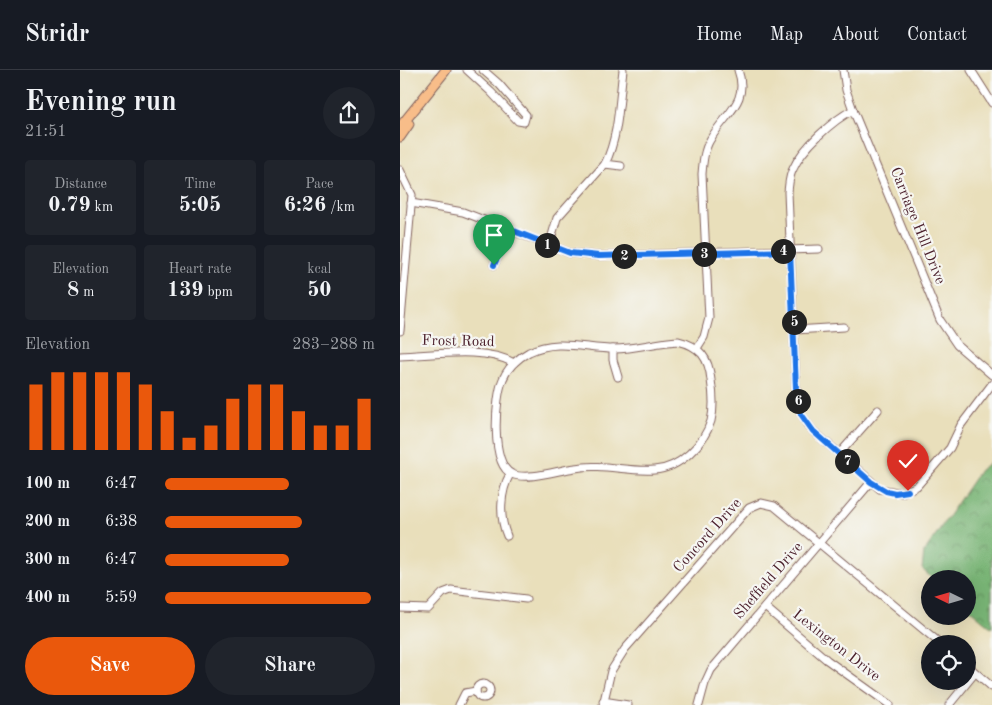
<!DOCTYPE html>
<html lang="en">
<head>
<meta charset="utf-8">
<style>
  :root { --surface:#171b24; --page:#20242c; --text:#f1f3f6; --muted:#9ea1a6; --line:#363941; --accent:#ea580c }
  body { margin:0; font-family:"Old Standard TT",serif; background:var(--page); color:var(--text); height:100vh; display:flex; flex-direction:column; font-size:19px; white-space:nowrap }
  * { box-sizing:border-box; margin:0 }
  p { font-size:16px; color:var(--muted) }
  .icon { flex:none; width:28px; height:28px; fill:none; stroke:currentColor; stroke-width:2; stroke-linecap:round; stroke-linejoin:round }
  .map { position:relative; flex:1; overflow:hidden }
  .side { display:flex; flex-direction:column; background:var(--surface); width:400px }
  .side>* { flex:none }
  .needle { width:32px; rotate:275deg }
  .tools { position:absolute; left:521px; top:500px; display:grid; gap:10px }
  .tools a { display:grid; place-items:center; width:55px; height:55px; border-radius:50%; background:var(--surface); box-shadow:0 5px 20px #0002; font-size:25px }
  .pin { position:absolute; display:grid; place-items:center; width:42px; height:42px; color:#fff; margin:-51px -21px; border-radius:50% 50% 50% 0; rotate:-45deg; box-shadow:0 0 5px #0007 }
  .pin .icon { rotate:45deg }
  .km { position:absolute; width:25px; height:25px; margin:-12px; border-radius:50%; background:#222; color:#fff; font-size:14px; line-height:25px; text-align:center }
  .round { display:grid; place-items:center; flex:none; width:52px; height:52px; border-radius:26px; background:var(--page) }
  .overview { display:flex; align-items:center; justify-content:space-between; height:85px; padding:0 25px }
  h1 { font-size:28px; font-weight:700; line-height:38px }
  .stats { display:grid; grid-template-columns:repeat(3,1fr); gap:8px; height:85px; padding:5px 25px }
  .stats div { display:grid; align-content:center; border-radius:5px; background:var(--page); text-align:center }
  .stats b { font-size:21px; font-weight:700 }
  .stats small { font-size:14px; font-weight:400 }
  .stats p { font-size:14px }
  .chart { height:140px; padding:10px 25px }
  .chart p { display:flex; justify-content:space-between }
  .chart svg { width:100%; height:90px; margin-top:5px; stroke:var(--accent); stroke-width:6 }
  .button { display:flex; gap:10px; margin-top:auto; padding:10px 25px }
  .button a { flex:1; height:58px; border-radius:30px; background:var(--accent); color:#fff; font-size:20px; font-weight:700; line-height:58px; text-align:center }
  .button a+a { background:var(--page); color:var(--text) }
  ul { padding:0 25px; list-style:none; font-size:16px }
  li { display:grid; grid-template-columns:80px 60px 1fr; align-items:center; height:38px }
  li i { height:12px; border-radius:6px; background:var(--accent) }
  header { display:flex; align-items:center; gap:30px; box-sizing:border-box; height:70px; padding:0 25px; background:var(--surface); border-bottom:1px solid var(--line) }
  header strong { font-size:24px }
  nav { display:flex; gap:28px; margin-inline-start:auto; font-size:18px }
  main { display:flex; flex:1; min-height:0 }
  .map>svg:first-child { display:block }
  .forest { fill:url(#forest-crowns); stroke:#616a50 }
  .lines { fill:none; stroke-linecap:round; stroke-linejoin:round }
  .minor-casing { stroke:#82625d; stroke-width:9 }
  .major-casing { stroke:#82625d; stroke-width:11 }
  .minor { stroke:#fff; stroke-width:7 }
  .major { stroke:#f8bd89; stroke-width:9 }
  .route-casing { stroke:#fff; stroke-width:10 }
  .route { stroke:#1a73e8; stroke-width:6 }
  .labels { text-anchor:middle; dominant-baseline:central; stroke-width:4.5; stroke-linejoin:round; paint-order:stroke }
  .street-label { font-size:15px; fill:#4a1f2b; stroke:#f6f6f2 }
</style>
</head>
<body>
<header>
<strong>Stridr</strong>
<nav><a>Home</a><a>Map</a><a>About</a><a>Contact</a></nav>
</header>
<main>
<section class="side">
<div class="overview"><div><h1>Evening run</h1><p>21:51</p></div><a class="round"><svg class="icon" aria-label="share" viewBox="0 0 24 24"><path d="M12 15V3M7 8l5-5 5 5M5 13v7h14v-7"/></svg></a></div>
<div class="stats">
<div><p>Distance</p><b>0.79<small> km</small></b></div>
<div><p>Time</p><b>5:05</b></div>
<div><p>Pace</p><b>6:26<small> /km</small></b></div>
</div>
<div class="stats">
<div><p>Elevation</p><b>8<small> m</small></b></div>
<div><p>Heart rate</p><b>139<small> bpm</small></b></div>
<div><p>kcal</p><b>50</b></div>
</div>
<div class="chart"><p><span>Elevation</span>283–288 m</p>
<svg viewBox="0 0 160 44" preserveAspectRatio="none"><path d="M5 44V12M15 44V6M25 44V6M35 44V6M45 44V6M55 44V12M65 44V25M75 44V38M85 44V32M95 44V19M105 44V12M115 44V12M125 44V25M135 44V32M145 44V32M155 44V19"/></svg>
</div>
<ul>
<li><b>100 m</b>6:47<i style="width:59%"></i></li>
<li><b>200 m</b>6:38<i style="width:65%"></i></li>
<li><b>300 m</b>6:47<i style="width:59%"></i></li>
<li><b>400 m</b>5:59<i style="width:98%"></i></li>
</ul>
<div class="button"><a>Save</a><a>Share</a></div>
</section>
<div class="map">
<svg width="592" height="635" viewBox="0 0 592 635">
  <defs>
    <pattern id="forest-crowns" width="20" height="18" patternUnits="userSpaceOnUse" patternTransform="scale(1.25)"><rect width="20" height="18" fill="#78b474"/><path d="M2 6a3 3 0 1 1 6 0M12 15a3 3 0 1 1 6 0" fill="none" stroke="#64925f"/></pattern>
  </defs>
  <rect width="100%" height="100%" fill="#f6f6f2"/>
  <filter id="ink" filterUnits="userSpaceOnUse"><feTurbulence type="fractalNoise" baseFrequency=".02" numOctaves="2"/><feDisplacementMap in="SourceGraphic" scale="10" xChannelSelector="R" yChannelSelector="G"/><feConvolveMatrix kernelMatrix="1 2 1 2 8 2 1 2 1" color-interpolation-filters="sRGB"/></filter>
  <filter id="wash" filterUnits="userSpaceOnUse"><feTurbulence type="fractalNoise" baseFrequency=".0096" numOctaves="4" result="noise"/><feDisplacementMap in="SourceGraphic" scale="20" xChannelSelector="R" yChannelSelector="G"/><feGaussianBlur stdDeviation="1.12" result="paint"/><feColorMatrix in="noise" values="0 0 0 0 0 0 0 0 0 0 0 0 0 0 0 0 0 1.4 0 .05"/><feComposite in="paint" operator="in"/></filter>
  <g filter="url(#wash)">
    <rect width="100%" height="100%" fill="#e9dfbb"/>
    <polygon class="forest" points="592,391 592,558 568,538 568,509 533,509 522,499 524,482 580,400"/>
  </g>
  <g filter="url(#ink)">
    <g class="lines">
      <g class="minor-casing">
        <g id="minor">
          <polyline points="67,0 91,22 118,51 124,52 126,45 99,14 83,0"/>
          <polyline points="443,0 446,20 453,40 540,250 557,275 592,305"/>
          <polyline points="571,0 592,33"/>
          <path d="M453,40C433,50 402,78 393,99C389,106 389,114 388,122L396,318L401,344L413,361L480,419L502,423L517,416L550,378L561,355L592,314"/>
          <polyline points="205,94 221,96"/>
          <polyline points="0,100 12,125 0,261"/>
          <polyline points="11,133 63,142 170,183 199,186 419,179"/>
          <path d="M149,176L157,148L205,94C219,66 219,31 223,0"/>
          <polyline points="94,195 109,159"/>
          <polyline points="395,260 444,257"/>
          <path d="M278,271C300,276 309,288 311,310C313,322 314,339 311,351C304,374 279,399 254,400C227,402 202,393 175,398C159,400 127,411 112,404C90,395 95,327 103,309C108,297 118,288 129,282C157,268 185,279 214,279C236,279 257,272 278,271Z"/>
          <path d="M297,278L304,267L309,248L302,104C303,92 304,80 310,70C324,44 350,33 338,0"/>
          <polyline points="213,279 213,290 218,307"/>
          <path d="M0,286C34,285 84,276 114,293"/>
          <polyline points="439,384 478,340"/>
          <path d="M107,466C99,447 100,422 110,404"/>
          <polyline points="365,537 427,590 490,635"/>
          <polyline points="0,538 28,539 43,523 51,520 126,529"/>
          <polyline points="568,596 592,617"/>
          <circle cx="83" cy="621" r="7"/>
          <polyline points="203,631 228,635"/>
          <polyline points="59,635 65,623 76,621"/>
          <polyline points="203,635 211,601 225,579 349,438 361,433 374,436 541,574"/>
          <polyline points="299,635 305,613 311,600 471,412"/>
          <polyline points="549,635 575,603"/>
        </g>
      </g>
      <g class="major-casing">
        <g id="major">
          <polyline points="0,57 46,0"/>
          <polyline points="0,67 9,54"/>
        </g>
      </g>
      <use href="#minor" class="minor"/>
      <use href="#major" class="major"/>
    </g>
  </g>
  <g class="lines" filter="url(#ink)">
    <g class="route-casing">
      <polyline id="route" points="94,195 109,159 170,183 199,186 390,181 396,318 401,344 413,361 471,412 486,421 495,423 508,421"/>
    </g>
    <use href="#route" class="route"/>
  </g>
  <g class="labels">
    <g class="street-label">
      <text transform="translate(517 156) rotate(68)">Carriage Hill Drive</text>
      <text transform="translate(58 272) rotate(1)">Frost Road</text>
      <text transform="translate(308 466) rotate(-48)">Concord Drive</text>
      <text transform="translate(369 511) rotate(-49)">Sheffield Drive</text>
      <text transform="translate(436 576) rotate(38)">Lexington Drive</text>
    </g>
  </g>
</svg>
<div class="tools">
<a><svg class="needle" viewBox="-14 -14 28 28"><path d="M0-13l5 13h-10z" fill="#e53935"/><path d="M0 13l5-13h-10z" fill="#9ea1a6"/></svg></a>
<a><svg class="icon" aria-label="locate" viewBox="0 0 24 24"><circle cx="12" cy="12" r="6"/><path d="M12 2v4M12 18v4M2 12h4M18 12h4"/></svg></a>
</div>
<div class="pin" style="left:94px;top:195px;background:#1e9e55"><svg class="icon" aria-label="arrive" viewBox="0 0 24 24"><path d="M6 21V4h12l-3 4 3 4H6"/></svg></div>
<div class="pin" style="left:508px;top:421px;background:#d93025"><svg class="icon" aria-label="check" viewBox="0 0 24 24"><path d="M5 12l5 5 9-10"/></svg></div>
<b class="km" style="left:147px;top:175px">1</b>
<b class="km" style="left:224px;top:186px">2</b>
<b class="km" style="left:304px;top:184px">3</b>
<b class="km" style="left:383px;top:181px">4</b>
<b class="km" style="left:394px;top:252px">5</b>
<b class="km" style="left:398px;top:331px">6</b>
<b class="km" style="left:447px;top:391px">7</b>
</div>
</main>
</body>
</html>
